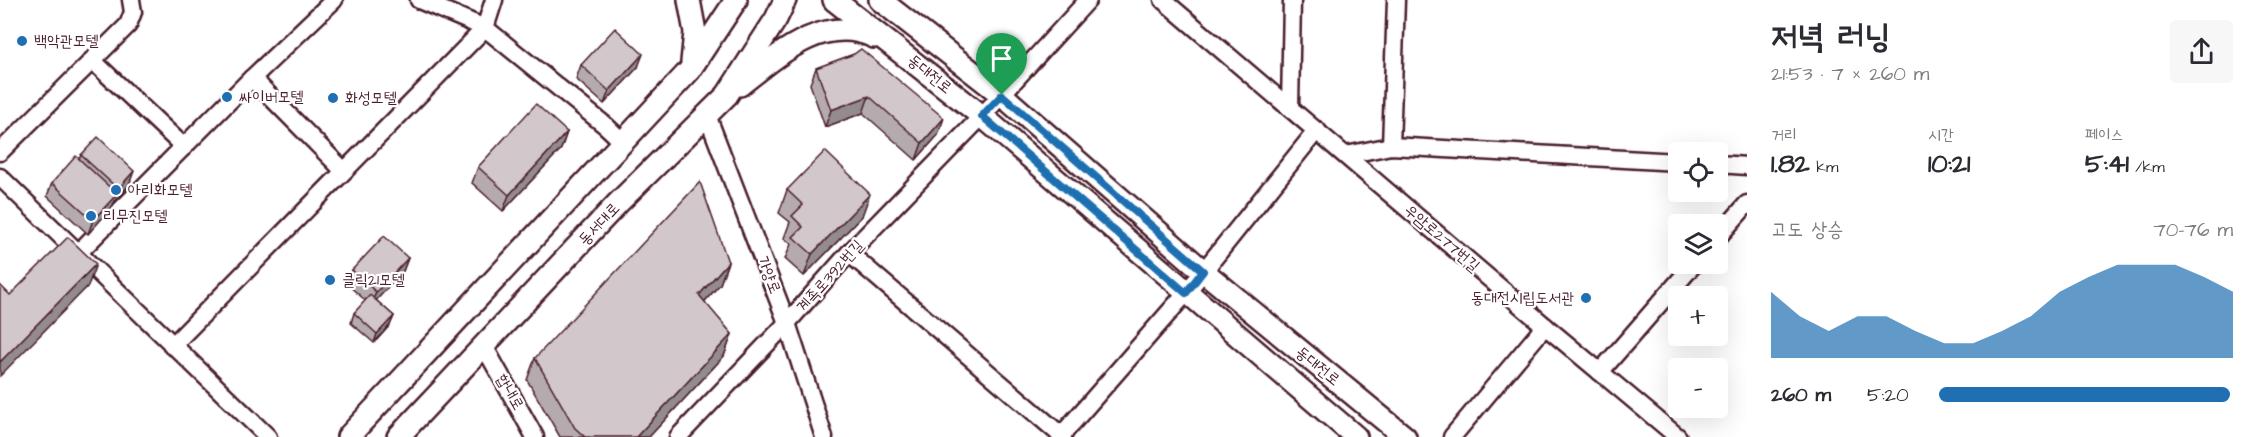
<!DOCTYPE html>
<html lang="ko">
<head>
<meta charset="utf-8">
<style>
  :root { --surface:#fff; --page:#f7f7f7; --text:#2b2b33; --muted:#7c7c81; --accent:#1f6fb2 }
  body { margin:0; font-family:"Architects Daughter","Poor Story",sans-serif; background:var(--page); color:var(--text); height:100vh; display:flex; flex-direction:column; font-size:22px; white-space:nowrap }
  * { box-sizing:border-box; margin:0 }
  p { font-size:20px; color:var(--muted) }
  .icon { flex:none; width:33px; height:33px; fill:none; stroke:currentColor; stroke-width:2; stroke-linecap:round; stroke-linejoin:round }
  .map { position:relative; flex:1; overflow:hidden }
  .details { display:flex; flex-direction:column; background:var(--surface); width:510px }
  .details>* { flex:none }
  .buttons { position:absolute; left:1668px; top:142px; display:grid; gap:12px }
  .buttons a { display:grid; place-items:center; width:60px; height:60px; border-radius:6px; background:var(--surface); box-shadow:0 6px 24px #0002; font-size:30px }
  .pin { position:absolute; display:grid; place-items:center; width:51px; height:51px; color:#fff; margin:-62px -26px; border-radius:50% 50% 50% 0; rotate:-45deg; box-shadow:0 0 6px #0007 }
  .pin .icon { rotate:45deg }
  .round { display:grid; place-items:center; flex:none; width:63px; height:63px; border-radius:6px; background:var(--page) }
  .summary { display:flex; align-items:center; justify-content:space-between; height:102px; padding:0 24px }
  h1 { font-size:33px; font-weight:800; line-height:45px }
  .figures { display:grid; grid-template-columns:repeat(3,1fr); gap:9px; height:102px; padding:6px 24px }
  .figures div { display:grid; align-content:center }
  .figures b { font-size:26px; font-weight:800 }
  .figures small { font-size:16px; font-weight:400 }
  .figures p { font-size:16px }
  .chart { height:168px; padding:12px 24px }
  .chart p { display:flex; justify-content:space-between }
  .chart svg { width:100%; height:108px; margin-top:6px; fill:var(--accent); opacity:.7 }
  ul { padding:0 24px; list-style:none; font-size:20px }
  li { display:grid; grid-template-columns:96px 72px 1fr; align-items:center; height:45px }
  li i { height:15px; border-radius:8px; background:var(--accent) }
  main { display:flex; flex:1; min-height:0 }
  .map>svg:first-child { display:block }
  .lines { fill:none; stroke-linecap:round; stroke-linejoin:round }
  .minor-casing { stroke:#4a1f2b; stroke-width:21 }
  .major-casing { stroke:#4a1f2b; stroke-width:26 }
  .minor { stroke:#fff; stroke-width:16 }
  .major { stroke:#fff; stroke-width:21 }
  .wall { fill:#b5abaf; stroke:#4a1f2b; stroke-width:1.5 }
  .shaded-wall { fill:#938b8e; stroke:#4a1f2b; stroke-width:1.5 }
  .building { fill:#d2c7cb; stroke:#4a1f2b; stroke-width:1.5 }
  .route-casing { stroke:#fff; stroke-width:12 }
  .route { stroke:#1f6fb2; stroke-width:8 }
  .poi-dot { fill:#1f6fb2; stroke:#fff; stroke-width:2 }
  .labels { text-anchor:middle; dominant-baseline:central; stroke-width:4.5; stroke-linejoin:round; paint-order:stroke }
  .poi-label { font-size:16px; fill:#4a1f2b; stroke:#fff; text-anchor:start }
  .street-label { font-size:16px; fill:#4a1f2b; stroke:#fff }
</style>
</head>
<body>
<main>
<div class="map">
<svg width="1747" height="437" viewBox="0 0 1747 437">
  <rect width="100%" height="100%" fill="#fff"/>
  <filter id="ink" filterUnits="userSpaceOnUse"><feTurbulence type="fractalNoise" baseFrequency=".0167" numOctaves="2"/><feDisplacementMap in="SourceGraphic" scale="12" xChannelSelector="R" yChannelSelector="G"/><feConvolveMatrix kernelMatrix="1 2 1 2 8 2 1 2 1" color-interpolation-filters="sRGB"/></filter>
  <g filter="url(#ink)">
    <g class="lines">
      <g class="minor-casing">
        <g id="minor">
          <polyline points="419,0 485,28 606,126 624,143"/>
          <polyline points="1163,0 1545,326 1678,437"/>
          <polyline points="92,60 184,147"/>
          <polyline points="252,78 343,170"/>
          <polyline points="1290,107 1292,0"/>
          <polyline points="707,115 787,323 824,437"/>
          <polyline points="1391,146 1396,0"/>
          <polyline points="0,152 128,25 133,12 131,0"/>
          <polyline points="1346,155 1391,146 1678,162"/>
          <polyline points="1718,164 1747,166"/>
          <polyline points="0,177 268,437"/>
          <polyline points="1718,237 1747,204"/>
          <polyline points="78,253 252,78 334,0"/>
          <polyline points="849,253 1063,437"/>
          <polyline points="172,346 485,28 494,0"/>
          <polyline points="484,346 535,437"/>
          <polyline points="1600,372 1694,264"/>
          <polyline points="678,437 787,323 849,253 982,116 1088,0"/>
          <polyline points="1060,437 1186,293 1317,130"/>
          <polyline points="1452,437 1545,326"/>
        </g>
      </g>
      <g class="major-casing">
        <g id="major">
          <polyline points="689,0 695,32 692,62"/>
          <polyline points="834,0 982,116 1356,437"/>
          <polyline points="880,0 1002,95 1203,271 1405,437"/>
          <path d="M740,85C778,55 824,13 874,37"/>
          <polyline points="348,437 689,71 736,0"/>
          <polyline points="398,437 618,203 727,95 776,19 785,0"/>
        </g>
      </g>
      <use href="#minor" class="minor"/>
      <use href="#major" class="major"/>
    </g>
    <g class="wall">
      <polygon points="854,54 938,135 916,160 863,113 825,127 810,84 816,68"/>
      <polygon points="581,65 638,67 604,104 576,79"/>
      <polygon points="567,132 561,149 503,211 472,183 478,167"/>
      <polygon points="81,155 129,185 115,201 112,207 88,234 47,196 52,183 79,159"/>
      <polygon points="787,190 862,216 804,276 785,259 791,244 784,238 790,222 779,213"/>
      <polygon points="408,258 403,271 376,300 394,316 390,325 374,343 351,323 354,313 366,301 347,284 352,270"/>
      <polygon points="728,262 720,284 704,302 732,334 724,356 649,437 560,437 527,380 535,358"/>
    </g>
    <g class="shaded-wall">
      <polygon points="643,54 638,67 604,104 609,91"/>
      <polygon points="869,96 863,113 825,127 831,110"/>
      <polygon points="944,118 938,135 916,160 922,143"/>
      <polygon points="567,132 561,149 503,211 509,195"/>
      <polygon points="134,171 129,185 115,201 112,207 88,234 93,220 115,196 118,189"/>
      <polygon points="870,194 862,216 804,276 812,254"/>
      <polygon points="408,258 403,271 371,306 376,292"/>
      <polygon points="728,262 720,284 691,317 699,295"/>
      <polygon points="96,264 88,286 0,376 0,362"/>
      <polygon points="394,316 390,325 374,343 377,334"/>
      <polygon points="732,334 724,356 649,437 636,437"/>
    </g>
    <g class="building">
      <polygon points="615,28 643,54 609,91 581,65"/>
      <polygon points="861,49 944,118 922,143 869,96 831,110 816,68 854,54"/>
      <polygon points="536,104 567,132 509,195 478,167"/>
      <polygon points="98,137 134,171 118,189 81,155"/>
      <polygon points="825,151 870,194 812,254 793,237 803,227 792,216 803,205 787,190"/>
      <polygon points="76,156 117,194 93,220 52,183"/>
      <polygon points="700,182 728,262 699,295 732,334 636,437 585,437 575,428 535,358"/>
      <polygon points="384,236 408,258 376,292 352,270"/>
      <polygon points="68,237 96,264 0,362 0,285 10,295"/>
      <polygon points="370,295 394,316 377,334 354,313"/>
    </g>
  </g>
  <g class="lines" filter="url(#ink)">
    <g class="route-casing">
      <polygon id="route" points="1002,95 1203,271 1186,293 982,116"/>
    </g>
    <use href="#route" class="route"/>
  </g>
  <g class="poi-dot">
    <circle cx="22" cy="41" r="6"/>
    <circle cx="227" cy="97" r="6"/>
    <circle cx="333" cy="98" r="6"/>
    <circle cx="116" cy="190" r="6"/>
    <circle cx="91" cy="216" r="6"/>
    <circle cx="330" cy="280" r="6"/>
    <circle cx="1586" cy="298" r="6"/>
  </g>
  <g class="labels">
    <g class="poi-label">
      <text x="34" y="41">백악관모텔</text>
      <text x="239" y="97">싸이버모텔</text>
      <text x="345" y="98">화성모텔</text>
      <text x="128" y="190">아리화모텔</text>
      <text x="103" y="216">리무진모텔</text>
      <text x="342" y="280">클릭21모텔</text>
      <text x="1574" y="298" text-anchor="end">동대전시립도서관</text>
    </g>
    <g class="street-label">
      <text transform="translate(930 74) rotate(39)">동대전로</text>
      <text transform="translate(599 224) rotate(-47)">동서대로</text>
      <text transform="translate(1442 238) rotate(41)">우암로277번길</text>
      <text transform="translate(769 275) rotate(69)">가양로</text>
      <text transform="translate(830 276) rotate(-48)">계족로392번길</text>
      <text transform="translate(1318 366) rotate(39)">동대전로</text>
      <text transform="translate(510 392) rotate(60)">합내로</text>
    </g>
  </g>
</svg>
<div class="buttons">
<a><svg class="icon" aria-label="locate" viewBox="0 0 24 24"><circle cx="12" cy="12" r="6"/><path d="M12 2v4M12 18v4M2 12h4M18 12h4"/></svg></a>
<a><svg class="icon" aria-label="layers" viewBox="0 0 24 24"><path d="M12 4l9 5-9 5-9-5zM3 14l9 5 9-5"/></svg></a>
<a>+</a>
<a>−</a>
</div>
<div class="pin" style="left:1002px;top:95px;background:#1e9e55"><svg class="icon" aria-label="arrive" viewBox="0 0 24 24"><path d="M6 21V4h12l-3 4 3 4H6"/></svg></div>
</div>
<section class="details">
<div class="summary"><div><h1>저녁 러닝</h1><p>21:53 · 7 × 260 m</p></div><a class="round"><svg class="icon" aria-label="share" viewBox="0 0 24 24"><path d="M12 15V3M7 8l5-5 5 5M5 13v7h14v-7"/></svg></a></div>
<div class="figures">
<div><p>거리</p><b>1.82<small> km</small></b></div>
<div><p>시간</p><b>10:21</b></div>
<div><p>페이스</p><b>5:41<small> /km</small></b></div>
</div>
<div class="chart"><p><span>고도 상승</span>70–76 m</p>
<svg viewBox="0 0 160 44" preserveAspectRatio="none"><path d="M0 44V17L10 27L20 33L30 27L40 27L50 33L60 38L70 38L80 33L90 27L100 17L110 11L120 6L130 6L140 6L150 11L160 17V44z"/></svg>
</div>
<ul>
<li><b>260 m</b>5:20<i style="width:99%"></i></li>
</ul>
</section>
</main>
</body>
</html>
